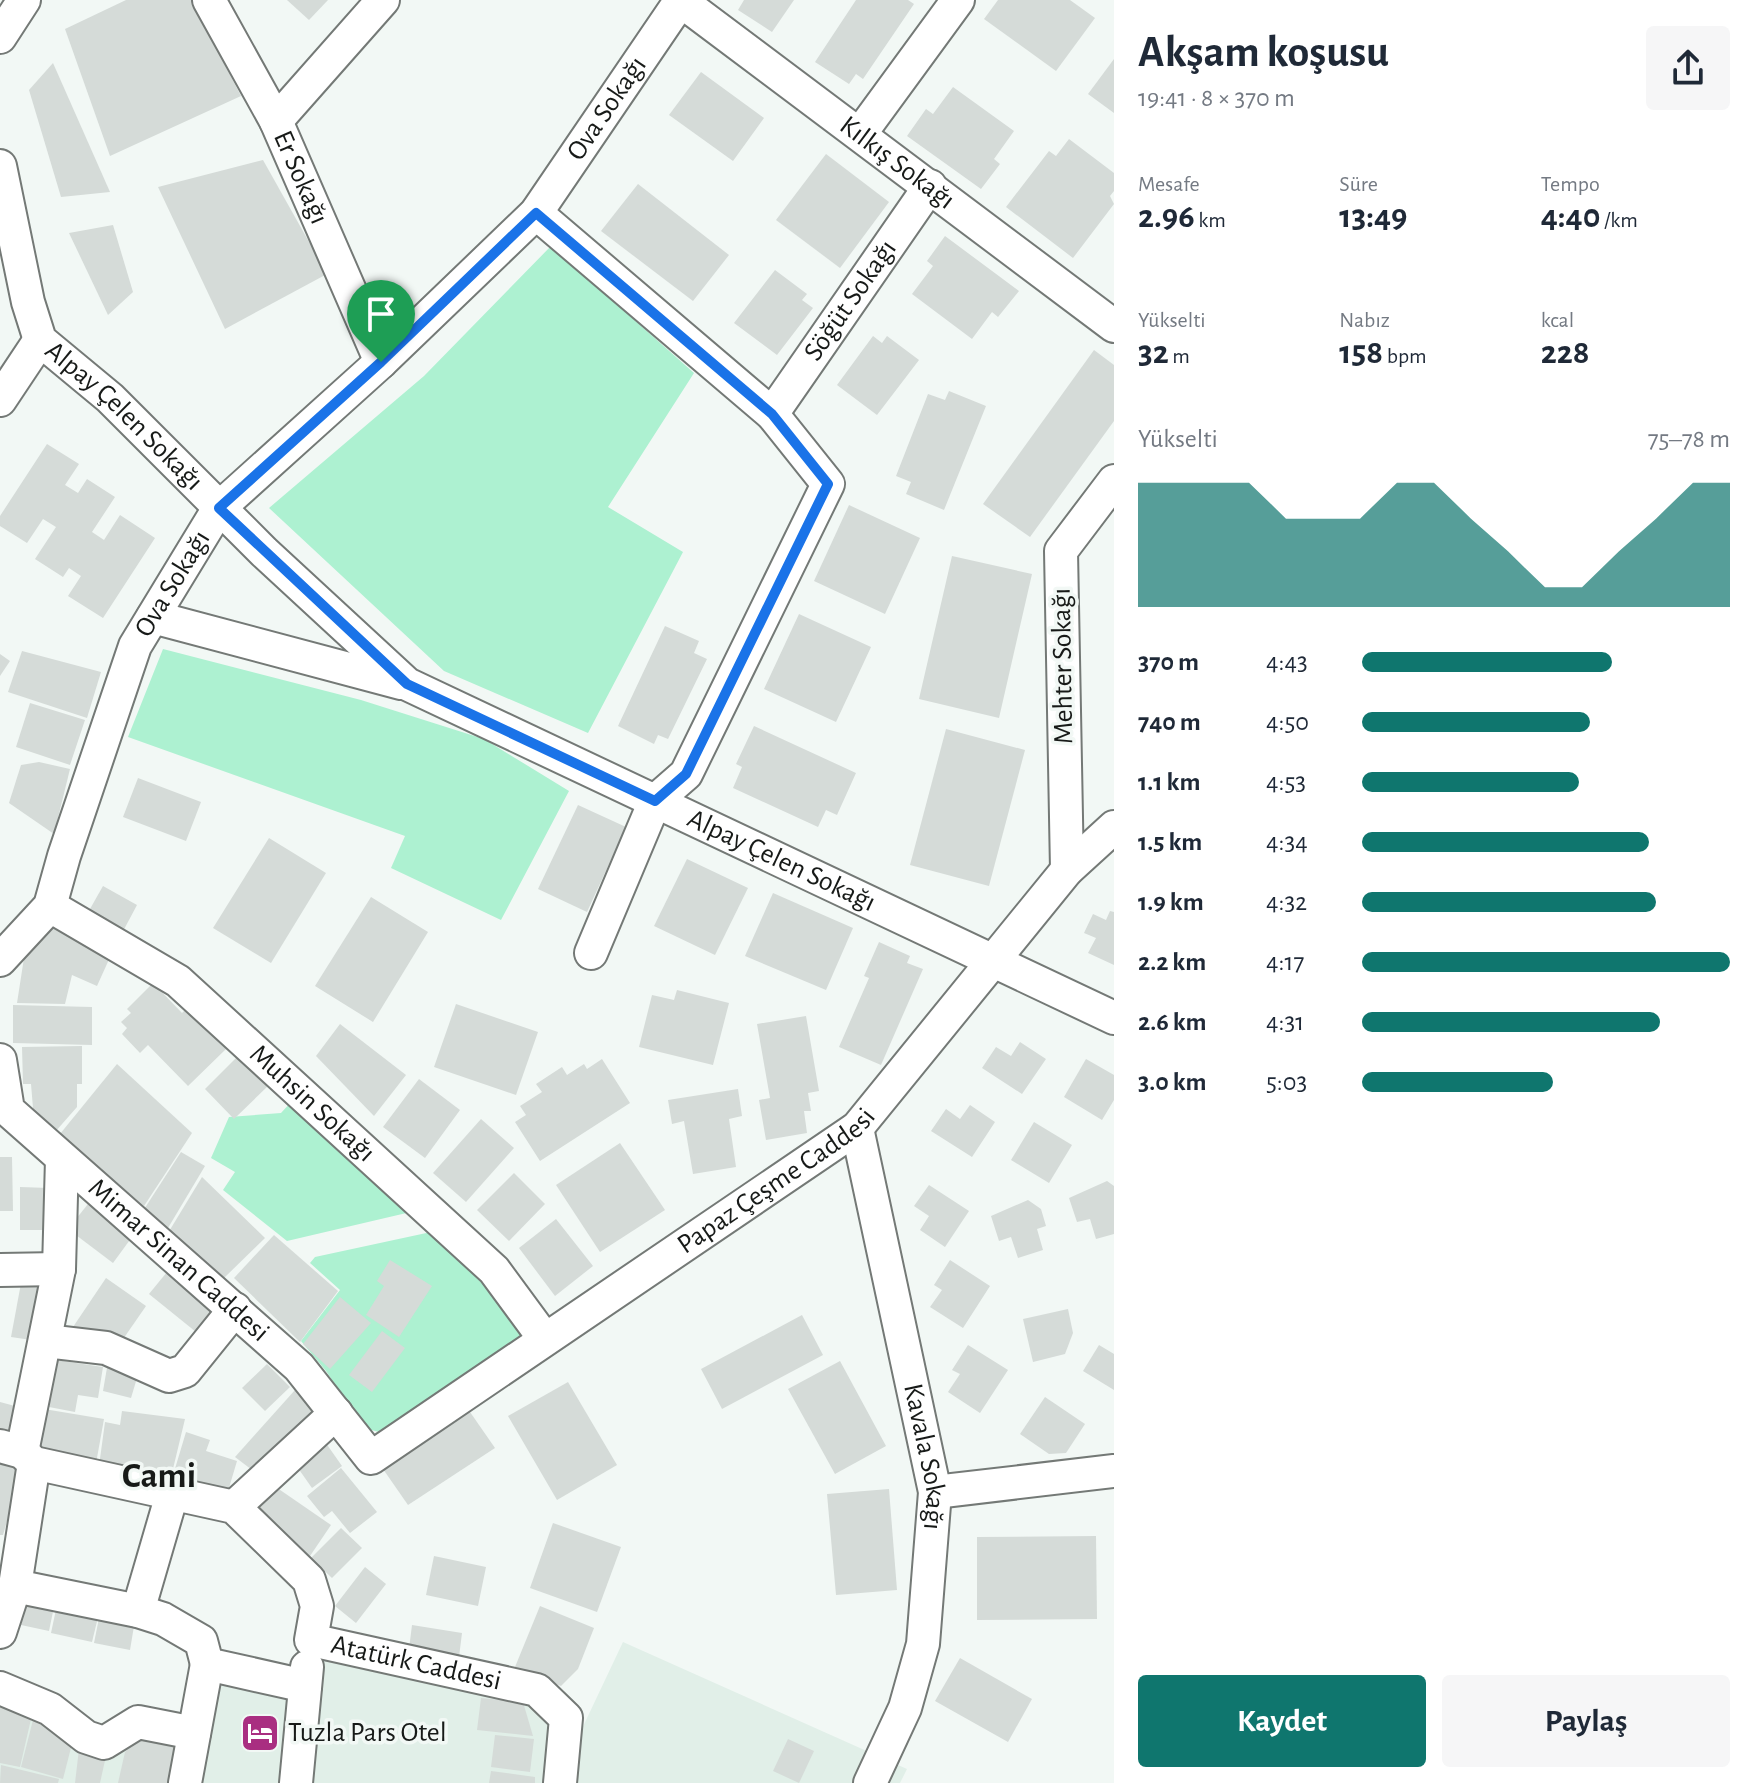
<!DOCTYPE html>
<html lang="tr">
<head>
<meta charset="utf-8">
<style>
  :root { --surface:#fff; --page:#f6f6f7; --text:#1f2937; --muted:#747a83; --accent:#0f766e }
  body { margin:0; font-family:"Alegreya Sans",sans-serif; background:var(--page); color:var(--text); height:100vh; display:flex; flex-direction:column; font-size:30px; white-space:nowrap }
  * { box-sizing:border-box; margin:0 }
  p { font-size:26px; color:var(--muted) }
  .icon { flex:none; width:44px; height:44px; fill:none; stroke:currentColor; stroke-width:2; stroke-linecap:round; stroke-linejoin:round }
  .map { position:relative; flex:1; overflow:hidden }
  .panel { display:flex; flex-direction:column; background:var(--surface); width:640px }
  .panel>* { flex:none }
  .pin { position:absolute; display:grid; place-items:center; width:68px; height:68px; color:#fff; margin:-82px -34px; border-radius:50% 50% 50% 0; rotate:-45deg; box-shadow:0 0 8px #0007 }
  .pin .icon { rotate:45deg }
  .round { display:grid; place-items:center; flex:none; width:84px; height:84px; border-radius:8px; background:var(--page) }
  .overview { display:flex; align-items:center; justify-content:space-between; height:136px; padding:0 24px }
  h1 { font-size:44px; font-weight:700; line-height:60px }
  .stats { display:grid; grid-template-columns:repeat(3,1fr); gap:12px; height:136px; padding:8px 24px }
  .stats div { display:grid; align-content:center }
  .stats b { font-size:34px; font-weight:700 }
  .stats small { font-size:22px; font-weight:400 }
  .stats p { font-size:22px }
  .chart { height:224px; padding:16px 24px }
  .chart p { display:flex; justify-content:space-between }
  .chart svg { width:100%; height:144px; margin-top:8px; fill:var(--accent); opacity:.7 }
  .action { display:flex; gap:16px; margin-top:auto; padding:16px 24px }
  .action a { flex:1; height:92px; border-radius:8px; background:var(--accent); color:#fff; font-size:32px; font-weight:700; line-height:92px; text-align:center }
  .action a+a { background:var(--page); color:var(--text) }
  ul { padding:0 24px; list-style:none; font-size:26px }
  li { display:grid; grid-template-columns:128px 96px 1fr; align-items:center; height:60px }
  li i { height:20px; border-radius:10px; background:var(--accent) }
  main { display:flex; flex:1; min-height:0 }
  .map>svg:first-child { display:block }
  .built { fill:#e1efe8 }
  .green { fill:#adf1d1 }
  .building { fill:#d5dbd8 }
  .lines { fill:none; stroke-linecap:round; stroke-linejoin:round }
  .minor-casing { stroke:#747976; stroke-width:36 }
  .minor { stroke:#fff; stroke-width:32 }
  .route-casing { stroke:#fff; stroke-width:16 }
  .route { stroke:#1a73e8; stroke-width:10 }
  .labels { text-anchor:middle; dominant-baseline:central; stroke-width:7; stroke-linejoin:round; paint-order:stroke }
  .street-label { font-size:28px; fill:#171a18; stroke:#f2f8f5 }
  .poi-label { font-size:28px; fill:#171a18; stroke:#f2f8f5; text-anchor:start }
  .district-label { font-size:36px; font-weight:bold; fill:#171a18; stroke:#f2f8f5 }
</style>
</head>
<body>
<main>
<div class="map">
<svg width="1114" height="1783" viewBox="0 0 1114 1783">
  <rect width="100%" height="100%" fill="#f2f8f5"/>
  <polygon class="built" points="623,1642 907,1769 900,1783 0,1783 0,1678 85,1727 182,1722 197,1654 315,1679 321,1654 536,1699 579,1735"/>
  <g class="green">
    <polygon points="551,246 694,373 608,507 683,552 588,733 444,671 269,508 424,376"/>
    <polygon points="163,649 361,700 484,739 569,791 501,920 391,868 405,836 128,737"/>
    <polygon points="292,1101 415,1211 287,1241 223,1190 235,1172 211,1158 229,1117 281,1113"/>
    <polygon points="431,1232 476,1267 528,1332 390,1435 364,1428 326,1371 301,1341 340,1290 310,1263 315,1257"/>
  </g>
  <g class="building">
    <polygon points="126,0 191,0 241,96 110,156 65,29"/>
    <polygon points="287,0 328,0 309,20"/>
    <polygon points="744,0 794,0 772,32 738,10"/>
    <polygon points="856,0 908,0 914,4 863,79 856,74 849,84 815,62"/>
    <polygon points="998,0 1070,0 1095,18 1056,71 984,19"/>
    <polygon points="1114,59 1114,113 1088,94"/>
    <polygon points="53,63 110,192 61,197 29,90"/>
    <polygon points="701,72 764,118 733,161 669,115"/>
    <polygon points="953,87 1014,131 994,159 1000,164 981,189 907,136 926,109 933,114"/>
    <polygon points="1069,139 1114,173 1114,191 1110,196 1114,204 1073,258 1006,207 1049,151 1056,156"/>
    <polygon points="826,154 889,202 840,268 776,220"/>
    <polygon points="263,160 327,274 225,329 158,187"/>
    <polygon points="638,184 729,255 693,301 601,231"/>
    <polygon points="113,225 133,292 108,315 69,233"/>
    <polygon points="945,236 1019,291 998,317 992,312 972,339 912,294 933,266 927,261"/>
    <polygon points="775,270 807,294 802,300 813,308 777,355 734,323"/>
    <polygon points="873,336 882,343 887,336 919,360 877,415 837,385"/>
    <polygon points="1094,350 1114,365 1114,421 1030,537 983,504"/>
    <polygon points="949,391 986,406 944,510 906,494 911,482 896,476 928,394 945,400"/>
    <polygon points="47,444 79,464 65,485 78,493 87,479 115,497 92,532 104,540 120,515 155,538 103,618 68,596 81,576 69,568 63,577 35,559 56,527 43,519 27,543 0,526 0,516"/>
    <polygon points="849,505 920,538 885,614 814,581"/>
    <polygon points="952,556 1032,574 999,718 919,699"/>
    <polygon points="799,614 871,647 836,722 764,689"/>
    <polygon points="665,626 699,641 694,653 707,659 668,739 658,735 654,744 618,726"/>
    <polygon points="22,651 101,672 87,718 8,692"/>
    <polygon points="0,654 10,661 0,676"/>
    <polygon points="30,703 85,720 70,765 16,747"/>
    <polygon points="754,726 856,773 837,815 826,810 818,827 733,788 742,767 736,764"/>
    <polygon points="946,729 1025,750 989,886 910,865"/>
    <polygon points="39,762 70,769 54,834 9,803 21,765"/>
    <polygon points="138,778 201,802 186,841 123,817"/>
    <polygon points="578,805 626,827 587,912 538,889"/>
    <polygon points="269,838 326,873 271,963 213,928"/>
    <polygon points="687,859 748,888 715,955 654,926"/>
    <polygon points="103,886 137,905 121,935 86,916"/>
    <polygon points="773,893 853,928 826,990 745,956"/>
    <polygon points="371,897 428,932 373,1022 315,986"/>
    <polygon points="1110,911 1114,912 1114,965 1088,953 1096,938 1084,933 1093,914 1106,920"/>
    <polygon points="48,924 111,955 97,986 72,975 65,1004 17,1003 24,958"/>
    <polygon points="879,942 910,956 907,963 923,969 881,1065 839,1047 869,978 864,976"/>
    <polygon points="153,983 182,1013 187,1008 226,1049 188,1086 148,1045 140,1053 122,1034 127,1028 121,1022 131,1013 127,1009"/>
    <polygon points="677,990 729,1003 713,1065 639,1047 652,995 674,1000"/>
    <polygon points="456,1004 538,1032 516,1095 434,1067"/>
    <polygon points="13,1005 92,1007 92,1045 13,1043"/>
    <polygon points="806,1016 819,1091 808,1093 811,1111 804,1111 807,1133 766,1140 759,1100 770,1098 757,1024"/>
    <polygon points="340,1024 406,1075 374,1116 316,1056"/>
    <polygon points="1020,1042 1046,1059 1022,1094 982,1068 996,1047 1011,1056"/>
    <polygon points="82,1046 82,1084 77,1084 77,1107 55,1132 34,1120 31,1084 23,1084 22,1047"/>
    <polygon points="239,1055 269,1085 234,1119 205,1089"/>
    <polygon points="602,1059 630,1103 540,1161 515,1122 526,1115 520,1106 542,1092 536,1084 562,1067 567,1075 584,1064 587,1069"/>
    <polygon points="1086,1059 1114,1075 1114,1100 1102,1120 1064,1097"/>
    <polygon points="117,1064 192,1133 144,1206 60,1134"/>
    <polygon points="419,1079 460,1110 425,1158 383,1127"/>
    <polygon points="738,1089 742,1116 729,1119 736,1167 693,1174 684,1121 672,1124 668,1100"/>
    <polygon points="970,1105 995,1122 972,1157 931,1131 946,1109 960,1119"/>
    <polygon points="481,1119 514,1148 466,1202 433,1173"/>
    <polygon points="1034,1122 1072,1145 1049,1183 1011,1160"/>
    <polygon points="620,1143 665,1210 600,1252 556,1185"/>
    <polygon points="181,1152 205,1166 165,1233 141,1214"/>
    <polygon points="0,1157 12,1157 13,1211 0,1211"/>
    <polygon points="514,1173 545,1204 509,1241 477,1210"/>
    <polygon points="202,1177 265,1238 224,1278 168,1233"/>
    <polygon points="1107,1181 1114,1186 1114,1234 1096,1239 1090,1219 1077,1222 1069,1198"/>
    <polygon points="929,1185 969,1211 945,1247 920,1230 929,1216 914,1206"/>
    <polygon points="20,1187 49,1188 48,1230 20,1230"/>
    <polygon points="1028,1200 1041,1209 1046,1226 1037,1229 1043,1250 1018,1258 1011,1237 999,1241 991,1216"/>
    <polygon points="88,1204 132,1237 113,1263 68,1229"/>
    <polygon points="556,1219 593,1266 555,1296 519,1248"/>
    <polygon points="274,1235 338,1291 300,1342 234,1278"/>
    <polygon points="390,1260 432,1286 399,1337 366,1315 384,1286 377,1281"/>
    <polygon points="950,1260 990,1286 963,1328 930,1307 942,1290 934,1285"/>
    <polygon points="167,1272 219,1313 201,1336 149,1294"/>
    <polygon points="22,1278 48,1282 38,1341 11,1337"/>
    <polygon points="106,1278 146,1306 119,1345 96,1342 73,1327"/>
    <polygon points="340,1297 371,1323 330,1369 303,1344"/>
    <polygon points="1068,1309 1073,1333 1065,1354 1033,1362 1023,1319"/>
    <polygon points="802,1315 823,1355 722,1409 701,1369"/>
    <polygon points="382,1331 405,1348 372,1392 349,1375"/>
    <polygon points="968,1345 1008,1370 980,1413 948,1392 960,1374 952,1370"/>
    <polygon points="1099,1345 1114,1354 1114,1390 1083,1371"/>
    <polygon points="109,1356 140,1368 131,1398 103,1391"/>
    <polygon points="56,1360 103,1367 98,1398 78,1395 75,1412 49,1407"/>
    <polygon points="840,1361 886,1446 835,1474 788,1389"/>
    <polygon points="267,1364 290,1387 265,1411 242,1388"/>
    <polygon points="568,1382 617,1465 557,1500 508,1416"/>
    <polygon points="295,1390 322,1419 260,1476 235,1457"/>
    <polygon points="1045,1397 1085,1424 1066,1453 1049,1454 1020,1434"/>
    <polygon points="0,1402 26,1409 17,1444 0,1439"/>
    <polygon points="44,1409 104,1419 95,1469 35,1459"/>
    <polygon points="122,1411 185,1419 172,1473 153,1468 149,1479 99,1466 105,1422 120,1425"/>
    <polygon points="470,1412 495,1448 408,1505 383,1469"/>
    <polygon points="186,1432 210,1440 206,1451 237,1461 226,1498 171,1482"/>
    <polygon points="323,1439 342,1466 312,1488 293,1461"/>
    <polygon points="0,1463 22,1469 3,1535 0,1535"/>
    <polygon points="341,1468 377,1512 350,1533 332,1511 324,1517 307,1496"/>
    <polygon points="270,1483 331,1525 310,1556 249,1514"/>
    <polygon points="889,1489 897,1590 836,1595 827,1494"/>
    <polygon points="553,1523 621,1547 597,1612 530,1588"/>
    <polygon points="341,1528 362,1548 332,1578 311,1558"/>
    <polygon points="1096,1536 1097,1619 977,1620 977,1537"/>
    <polygon points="434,1556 486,1567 478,1606 426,1595"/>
    <polygon points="365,1567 386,1584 356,1623 335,1606"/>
    <polygon points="27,1596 55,1602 49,1631 21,1625"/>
    <polygon points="58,1600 100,1609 92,1642 51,1633"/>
    <polygon points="540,1606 594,1628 578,1669 561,1686 515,1667"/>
    <polygon points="100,1613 135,1620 130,1650 94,1643"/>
    <polygon points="412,1625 462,1633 459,1657 409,1649"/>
    <polygon points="960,1658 1032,1699 1008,1742 935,1701"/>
    <polygon points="481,1698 523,1702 533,1736 477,1730"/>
    <polygon points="0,1706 31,1719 20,1767 0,1763"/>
    <polygon points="34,1716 74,1736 63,1779 21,1767"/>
    <polygon points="495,1735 534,1739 530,1772 491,1767"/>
    <polygon points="140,1738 181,1746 174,1783 118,1783 125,1752"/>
    <polygon points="788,1739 814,1751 799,1783 773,1771"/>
    <polygon points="79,1749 106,1756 100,1783 75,1783"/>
    <polygon points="1,1765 59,1779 58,1783 0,1783"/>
    <polygon points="491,1771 535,1777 535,1783 489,1783"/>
  </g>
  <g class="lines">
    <g class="minor-casing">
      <g id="minor">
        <path id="s1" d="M209,0L276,121L381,362"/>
        <path id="s2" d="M681,1L1114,326"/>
        <polyline points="0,37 24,0"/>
        <polyline points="276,121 383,0"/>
        <polyline points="860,134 958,0"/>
        <path id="s3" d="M0,166L28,302L40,340L110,398L264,552L407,684L1114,1018"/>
        <polyline points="536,213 772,414 828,484 686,774 655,801 591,953"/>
        <polyline points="0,400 40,340"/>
        <path id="s4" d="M772,414L930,186"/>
        <polyline points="153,617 401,683"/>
        <polyline points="1067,870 1061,551 1114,481"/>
        <path id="s5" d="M50,906L178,981L494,1270L544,1338"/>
        <path id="s6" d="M0,960L50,906L64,856L135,646L219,508L381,362L536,213L681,0"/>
        <path id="s7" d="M0,1060L8,1110L299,1367L371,1458L857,1128L1067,870L1114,827"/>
        <path id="s8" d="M857,1128L935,1492L923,1644L905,1708L870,1783"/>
        <polyline points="0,1270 59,1269"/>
        <polyline points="46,1341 106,1348 169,1376 185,1371 235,1309"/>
        <path id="s9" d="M0,1446L22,1452L34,1463L234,1507L309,1580L317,1606L311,1640L537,1690L566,1718L560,1783"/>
        <polyline points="22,1452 59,1269 62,1159"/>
        <polyline points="935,1492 1114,1471"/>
        <polyline points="234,1507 336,1413"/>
        <polyline points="15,1586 138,1611 163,1619 201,1641 207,1664 305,1686"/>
        <polyline points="138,1611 173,1491"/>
        <polyline points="0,1632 15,1586 34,1463"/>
        <polyline points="0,1688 50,1709 86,1737 104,1743 138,1722 194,1733"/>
        <polyline points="185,1783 207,1664"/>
        <polyline points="296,1783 307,1667"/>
      </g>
    </g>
    <use href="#minor" class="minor"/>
  </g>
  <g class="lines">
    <g class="route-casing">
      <polygon id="route" points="536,213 772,414 828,484 686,774 655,801 407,684 219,508 381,362"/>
    </g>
    <use href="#route" class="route"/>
  </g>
  <defs>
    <g id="hotel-square" transform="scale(2)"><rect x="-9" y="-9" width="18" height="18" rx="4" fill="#a92e81" stroke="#f2f8f5"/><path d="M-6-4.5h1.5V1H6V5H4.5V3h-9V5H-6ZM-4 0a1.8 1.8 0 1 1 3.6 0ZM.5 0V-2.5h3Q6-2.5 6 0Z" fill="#fff"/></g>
  </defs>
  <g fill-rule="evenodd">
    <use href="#hotel-square" x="260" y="1733"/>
  </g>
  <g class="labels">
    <g class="street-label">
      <text stroke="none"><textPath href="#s6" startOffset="1068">Ova Sokağı</textPath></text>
      <text stroke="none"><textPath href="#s2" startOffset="270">Kılkış Sokağı</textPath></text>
      <text stroke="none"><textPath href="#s1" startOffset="200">Er Sokağı</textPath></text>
      <text stroke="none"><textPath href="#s4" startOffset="138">Söğüt Sokağı</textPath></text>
      <text stroke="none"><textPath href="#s3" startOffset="292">Alpay Çelen Sokağı</textPath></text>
      <text stroke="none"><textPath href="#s6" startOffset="420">Ova Sokağı</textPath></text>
      <text transform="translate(1063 666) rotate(-91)">Mehter Sokağı</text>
      <text stroke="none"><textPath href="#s3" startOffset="1096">Alpay Çelen Sokağı</textPath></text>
      <text stroke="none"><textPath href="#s5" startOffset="330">Muhsin Sokağı</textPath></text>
      <text stroke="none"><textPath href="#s7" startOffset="1046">Papaz Çeşme Caddesi</textPath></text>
      <text stroke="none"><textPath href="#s7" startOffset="278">Mimar Sinan Caddesi</textPath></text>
      <text stroke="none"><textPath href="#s8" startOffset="336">Kavala Sokağı</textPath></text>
      <text stroke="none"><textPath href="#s9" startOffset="518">Atatürk Caddesi</textPath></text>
    </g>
    <g class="poi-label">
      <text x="288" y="1733">Tuzla Pars Otel</text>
    </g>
    <g class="district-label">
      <text x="159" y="1476">Cami</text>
    </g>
  </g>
</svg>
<div class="pin" style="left:381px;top:362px;background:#1e9e55"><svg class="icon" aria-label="arrive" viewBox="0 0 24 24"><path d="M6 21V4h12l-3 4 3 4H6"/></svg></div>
</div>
<section class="panel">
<div class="overview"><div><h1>Akşam koşusu</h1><p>19:41 · 8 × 370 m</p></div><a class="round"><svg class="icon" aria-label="share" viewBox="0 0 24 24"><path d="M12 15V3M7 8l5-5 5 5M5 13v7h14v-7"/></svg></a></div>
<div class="stats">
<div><p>Mesafe</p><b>2.96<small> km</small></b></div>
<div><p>Süre</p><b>13:49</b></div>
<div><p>Tempo</p><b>4:40<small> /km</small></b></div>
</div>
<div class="stats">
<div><p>Yükselti</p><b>32<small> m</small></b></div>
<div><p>Nabız</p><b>158<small> bpm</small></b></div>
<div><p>kcal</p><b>228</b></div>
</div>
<div class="chart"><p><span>Yükselti</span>75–78 m</p>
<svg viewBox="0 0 160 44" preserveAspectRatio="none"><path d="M0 44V6L10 6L20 6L30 6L40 17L50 17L60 17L70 6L80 6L90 17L100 27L110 38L120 38L130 27L140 17L150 6L160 6V44z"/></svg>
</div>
<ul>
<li><b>370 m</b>4:43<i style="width:68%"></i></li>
<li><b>740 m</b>4:50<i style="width:62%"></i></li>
<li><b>1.1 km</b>4:53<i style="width:59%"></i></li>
<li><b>1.5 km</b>4:34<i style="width:78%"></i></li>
<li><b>1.9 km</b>4:32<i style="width:80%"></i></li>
<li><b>2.2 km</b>4:17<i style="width:100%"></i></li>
<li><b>2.6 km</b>4:31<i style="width:81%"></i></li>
<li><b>3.0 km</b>5:03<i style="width:52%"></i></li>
</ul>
<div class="action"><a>Kaydet</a><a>Paylaş</a></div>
</section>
</main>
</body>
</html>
